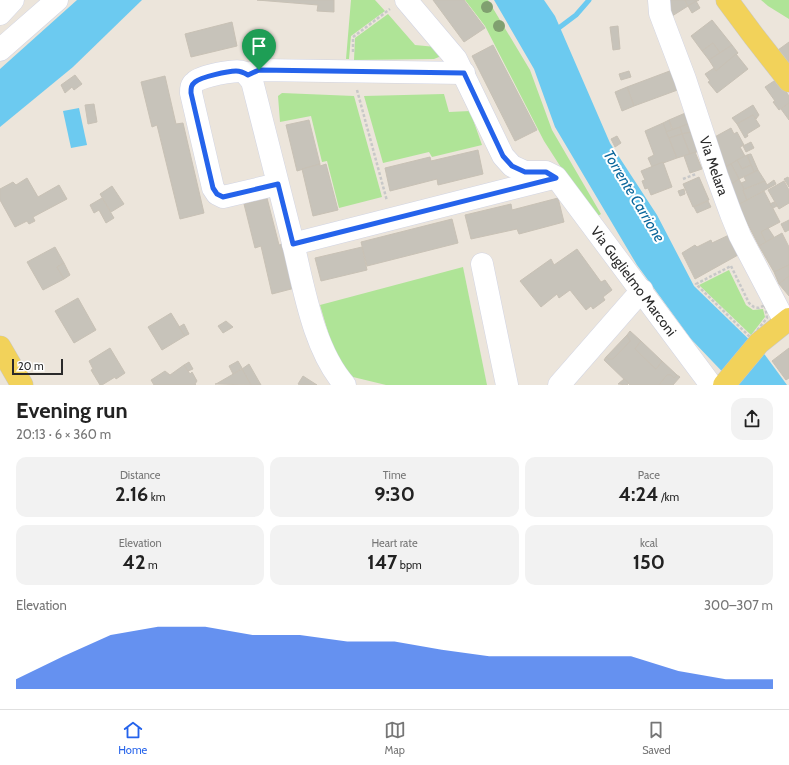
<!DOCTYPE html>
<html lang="en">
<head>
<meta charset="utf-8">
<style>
  :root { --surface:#fff; --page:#f2f2f2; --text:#222; --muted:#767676; --line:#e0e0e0; --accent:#2563eb }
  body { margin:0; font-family:Cabin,sans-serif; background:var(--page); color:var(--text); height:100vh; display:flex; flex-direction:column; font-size:15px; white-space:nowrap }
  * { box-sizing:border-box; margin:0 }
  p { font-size:13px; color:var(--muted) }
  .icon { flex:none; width:22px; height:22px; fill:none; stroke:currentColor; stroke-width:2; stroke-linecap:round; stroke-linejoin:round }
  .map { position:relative; height:385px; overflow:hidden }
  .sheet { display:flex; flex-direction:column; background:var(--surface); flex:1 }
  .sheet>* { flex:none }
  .scale { position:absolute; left:12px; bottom:10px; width:51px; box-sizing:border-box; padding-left:4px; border:2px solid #2a2a2a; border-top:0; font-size:11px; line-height:14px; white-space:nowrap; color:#2a2a2a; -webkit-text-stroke:3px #fff; paint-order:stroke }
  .pin { position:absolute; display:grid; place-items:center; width:34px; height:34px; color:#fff; margin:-41px -17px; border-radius:50% 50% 50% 0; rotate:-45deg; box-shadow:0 0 4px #0007 }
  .pin .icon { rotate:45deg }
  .round { display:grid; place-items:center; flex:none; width:42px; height:42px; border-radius:12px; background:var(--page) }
  .summary { display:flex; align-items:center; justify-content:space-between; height:68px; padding:0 16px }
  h1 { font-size:22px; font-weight:800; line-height:30px }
  .metrics { display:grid; grid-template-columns:repeat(3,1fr); gap:6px; height:68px; padding:4px 16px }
  .metrics div { display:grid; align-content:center; border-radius:10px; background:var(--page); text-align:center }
  .metrics b { font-size:20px; font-weight:800 }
  .metrics small { font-size:11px; font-weight:400 }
  .metrics p { font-size:11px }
  .chart { height:112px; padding:8px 16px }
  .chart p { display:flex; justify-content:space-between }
  .chart svg { width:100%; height:72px; margin-top:4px; fill:var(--accent); opacity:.7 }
  .tabs { display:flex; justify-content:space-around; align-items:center; height:56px; border-top:1px solid var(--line); background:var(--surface); font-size:11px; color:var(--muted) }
  .tabs a { display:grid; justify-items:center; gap:2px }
  .tabs .selected { color:var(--accent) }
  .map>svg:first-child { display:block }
  .green { fill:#afe497 }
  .water { fill:#6ccaf0 }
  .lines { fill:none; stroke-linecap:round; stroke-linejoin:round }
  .stream { stroke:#6ccaf0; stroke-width:5 }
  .building { fill:#c7c3ba; stroke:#c8c1b5 }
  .minor-casing { stroke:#d1d4e3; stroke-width:23 }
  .major-casing { stroke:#c8c8c8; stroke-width:23 }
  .path { stroke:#c8c8c8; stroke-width:2.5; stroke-dasharray:3 2; stroke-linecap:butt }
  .minor { stroke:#fff; stroke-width:22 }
  .major { stroke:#f2d25a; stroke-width:22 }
  .tree { fill:#80a070 }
  .route-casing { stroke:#fff; stroke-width:8 }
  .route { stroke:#2563eb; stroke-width:5 }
  .labels { text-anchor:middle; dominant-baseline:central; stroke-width:4; stroke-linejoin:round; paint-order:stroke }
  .street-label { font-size:14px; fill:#2a2a2a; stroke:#fff }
  .water-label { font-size:15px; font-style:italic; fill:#0b679c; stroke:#fff }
</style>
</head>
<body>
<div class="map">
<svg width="789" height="385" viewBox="0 0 789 385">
  <rect width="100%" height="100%" fill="#ece5db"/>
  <g class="green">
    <polygon points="351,0 375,0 385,11 351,36 349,59 346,59"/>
    <polygon points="465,0 488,0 530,70 552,130 601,214 598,216 562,169 544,141 485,26"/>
    <polygon points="761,0 789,0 789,19 768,6"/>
    <polygon points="388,14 415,45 436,47 441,53 439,57 434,59 354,60 355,38"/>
    <polygon points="282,93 354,96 382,197 339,208 327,161 322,162 311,116 280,122 278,96"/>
    <polygon points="444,94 449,112 470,111 482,145 432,157 429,152 383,163 364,96"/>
    <polygon points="463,267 487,385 386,385 353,377 348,374 333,349 320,305"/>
    <polygon points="729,270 746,305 753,310 763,309 765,317 751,335 699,285"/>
  </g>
  <g class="water">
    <polygon points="77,0 142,0 73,67 0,127 0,69"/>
    <polygon points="494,0 544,0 555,16 610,143 657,215 694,286 765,355 787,385 735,385 691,339 637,265 555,127 534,69"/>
    <polygon points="79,108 87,145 71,148 63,111"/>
  </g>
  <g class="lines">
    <polyline class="stream" points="556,30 576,15 589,0"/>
  </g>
  <g class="building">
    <polygon points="257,0 334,0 334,12 317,11 318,5"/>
    <polygon points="433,0 464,0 485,28 464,42"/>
    <polygon points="668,0 685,0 688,6 669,18"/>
    <polygon points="685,0 699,0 688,6"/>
    <polygon points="696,1 700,8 692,13 688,6"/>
    <polygon points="712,20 732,45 720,53 713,43 702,51 691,36"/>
    <polygon points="232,22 237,46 191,57 185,34"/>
    <polygon points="618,26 620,49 613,50 610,27"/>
    <polygon points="789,42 789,62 778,50"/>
    <polygon points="713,43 720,53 709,60 702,51"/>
    <polygon points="493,45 537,130 515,141 472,56"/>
    <polygon points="732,45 738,53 716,71 709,60"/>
    <polygon points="736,54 748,69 717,93 708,82 710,81 705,74 714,68 716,71"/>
    <polygon points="675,69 683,88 634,106 627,87"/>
    <polygon points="629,71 631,77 621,80 619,74"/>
    <polygon points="75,75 82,84 74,90 72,87 65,93 61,85"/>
    <polygon points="165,76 176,124 183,123 204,213 180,219 157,125 152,127 141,82"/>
    <polygon points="777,79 789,96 789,103 779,110 773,102 775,101 765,87"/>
    <polygon points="627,87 634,106 622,111 615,92"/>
    <polygon points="789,103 789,120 781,109"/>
    <polygon points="94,104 97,122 88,124 85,105"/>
    <polygon points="753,105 759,115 756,119 753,115 737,124 732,118"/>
    <polygon points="690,111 693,122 673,130 669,120"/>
    <polygon points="753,115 760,126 747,134 748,136 745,138 737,124"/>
    <polygon points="309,120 320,164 297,171 286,125"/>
    <polygon points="669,120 672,130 666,132 663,123"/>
    <polygon points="693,122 696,131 682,134 680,127"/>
    <polygon points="663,123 677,158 652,167 648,158 654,155 645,131"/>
    <polygon points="680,127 682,134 669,138 666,132"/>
    <polygon points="731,128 734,134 737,132 744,145 740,147 745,156 722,169 711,139"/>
    <polygon points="696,131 703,150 690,154 682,134"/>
    <polygon points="682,134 690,154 677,158 669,138"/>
    <polygon points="617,136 621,143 615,147 611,139"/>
    <polygon points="751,142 754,148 746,152 743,146"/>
    <polygon points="478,150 483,174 438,185 437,179 390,191 385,168 430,157 431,161"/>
    <polygon points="695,152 702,169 690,173 684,156"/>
    <polygon points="750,154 751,154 758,170 754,172 747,155"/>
    <polygon points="747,155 751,165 742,169 737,160"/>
    <polygon points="737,160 742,169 751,165 754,172 739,179 731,164"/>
    <polygon points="663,162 672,187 651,195 648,188 645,189 642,181 645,180 641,171"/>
    <polygon points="320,164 320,166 326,164 338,210 313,216 302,169"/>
    <polygon points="731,164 739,179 730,185 722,169"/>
    <polygon points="758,170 765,181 744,189 741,183 746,181 744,177"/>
    <polygon points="699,177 709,200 693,207 683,184"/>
    <polygon points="788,177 789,179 789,187 784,179"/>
    <polygon points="27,178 38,197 59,185 67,199 33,217 35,221 29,224 27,221 15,227 0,200 0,189 13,182 16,185"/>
    <polygon points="739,179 744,189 743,190 747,200 738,205 730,185"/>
    <polygon points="774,180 776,184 747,200 743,190 765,181 767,185"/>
    <polygon points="784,181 789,190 789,203 779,209 768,190"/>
    <polygon points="112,186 124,204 111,212 100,194"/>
    <polygon points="684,189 685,194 680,196 678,191"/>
    <polygon points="764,191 780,222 761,232 766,242 759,246 738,205"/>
    <polygon points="102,198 114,218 106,223 99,210 94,213 90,205"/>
    <polygon points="267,198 279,245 284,244 295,288 272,294 261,246 255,248 244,204"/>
    <polygon points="558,198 564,222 519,234 517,229 471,239 465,215 511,204 512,210"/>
    <polygon points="708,201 711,207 697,213 694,207"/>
    <polygon points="774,202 777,206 773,208 770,204"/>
    <polygon points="452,219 458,243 367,266 361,242"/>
    <polygon points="789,220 789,230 785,232 781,224"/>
    <polygon points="768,228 774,237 766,242 761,232"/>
    <polygon points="782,233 789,247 789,265 774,272 759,246"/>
    <polygon points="729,235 738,255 695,279 682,253 695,245 697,247 711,240 712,243"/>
    <polygon points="55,247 64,263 57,267 64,279 43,290 27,262"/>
    <polygon points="362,247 367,270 321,281 315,258"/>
    <polygon points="577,249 601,282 605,280 612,290 603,297 605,300 593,309 591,306 586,310 570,290 559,298 557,294 541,307 520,281 551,259 554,265"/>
    <polygon points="64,263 70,275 64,279 57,267"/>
    <polygon points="789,265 789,276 779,284 774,272"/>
    <polygon points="789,276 789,296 779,284"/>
    <polygon points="78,298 96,330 74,343 55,311"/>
    <polygon points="171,313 185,336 162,350 148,327"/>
    <polygon points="226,321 233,327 223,333 218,326"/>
    <polygon points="184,324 189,334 185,336 179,327"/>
    <polygon points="630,331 641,341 635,349 656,369 662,361 677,375 674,378 671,375 667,375 659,385 630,385 604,360 606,357 609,359 613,359 630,341 627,335"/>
    <polygon points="627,335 630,341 613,359 609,359 606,357"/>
    <polygon points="641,341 662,361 656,369 635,349"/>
    <polygon points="110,348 125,373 116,379 115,377 102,385 100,385 91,370 93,369 89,361"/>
    <polygon points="789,348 789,378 786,380 772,361"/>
    <polygon points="238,361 242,368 233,374 229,366"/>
    <polygon points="189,362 193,369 188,371 184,365"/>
    <polygon points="249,364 261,385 251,385 242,369"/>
    <polygon points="184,365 190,374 192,372 197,381 195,384 196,385 154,385 151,380 165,371 170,375"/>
    <polygon points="242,369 251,385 215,384 216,384"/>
    <polygon points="667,375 671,375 674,378 677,375 680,377 673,385 659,385"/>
    <polygon points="303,376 317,385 300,385 298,384"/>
    <polygon points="624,379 629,383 627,385 618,384"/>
  </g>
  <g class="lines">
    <g class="minor-casing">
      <g id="minor">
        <path id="s1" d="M406,0L456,59L503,156L512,166L525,172H546L556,177L711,385"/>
        <path id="s2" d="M659,0L660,13L685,79L717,176L731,214L740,236L785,322H789"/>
        <polyline points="0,14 13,0"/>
        <polyline points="0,50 57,0"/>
        <polyline points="247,75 259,70 464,73"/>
        <path d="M278,184L223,197L217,194L213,188L191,93C191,88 191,85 195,82C201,76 236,69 243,72C247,74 249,78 252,81C265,132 278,183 291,235C303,282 312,348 345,385"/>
        <polyline points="293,244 549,179"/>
        <polyline points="482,264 507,385"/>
        <polyline points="559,385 642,290"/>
      </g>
    </g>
    <g class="major-casing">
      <g id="major">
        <polyline points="727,0 753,35 789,81"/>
        <polyline points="0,347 22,385"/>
        <polyline points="724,385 759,343 789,319"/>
      </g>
    </g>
    <g class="path">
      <polyline points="353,52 353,37 390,9"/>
      <polyline points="357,90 387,201"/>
      <polyline points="683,179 696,174"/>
      <polygon points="731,266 749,303 754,307 759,308 765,305 767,318 751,338 696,284"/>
    </g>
    <use href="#minor" class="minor"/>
    <use href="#major" class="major"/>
  </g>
  <g class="tree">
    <circle cx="487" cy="7" r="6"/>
    <circle cx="499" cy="26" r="6"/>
  </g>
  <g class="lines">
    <g class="route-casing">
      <path id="route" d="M259,70L464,73L503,156L512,166L525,172H546L556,178L293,244L278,184L223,197L217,194L213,188L191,93C191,88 191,85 195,82C201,77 228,71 236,71C240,71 243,72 248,75Z"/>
    </g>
    <use href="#route" class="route"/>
  </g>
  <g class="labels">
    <g class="street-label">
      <text stroke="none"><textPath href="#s2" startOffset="175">Via Melara</textPath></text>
      <text stroke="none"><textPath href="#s1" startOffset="375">Via Guglielmo Marconi</textPath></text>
    </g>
    <g class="water-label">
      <text transform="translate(634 196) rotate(59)">Torrente Carrione</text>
    </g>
  </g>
</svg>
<div class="scale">20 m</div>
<div class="pin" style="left:259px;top:70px;background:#1e9e55"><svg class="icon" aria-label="arrive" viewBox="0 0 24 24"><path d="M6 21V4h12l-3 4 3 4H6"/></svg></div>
</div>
<section class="sheet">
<div class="summary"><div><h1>Evening run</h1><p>20:13 · 6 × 360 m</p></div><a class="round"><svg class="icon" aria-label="share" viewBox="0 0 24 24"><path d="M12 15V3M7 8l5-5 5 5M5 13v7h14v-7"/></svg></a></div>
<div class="metrics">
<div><p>Distance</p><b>2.16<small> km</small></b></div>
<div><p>Time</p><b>9:30</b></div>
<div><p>Pace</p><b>4:24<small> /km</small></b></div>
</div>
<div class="metrics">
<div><p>Elevation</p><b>42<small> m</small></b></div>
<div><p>Heart rate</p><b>147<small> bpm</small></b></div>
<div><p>kcal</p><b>150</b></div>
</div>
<div class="chart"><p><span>Elevation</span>300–307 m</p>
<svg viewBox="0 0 160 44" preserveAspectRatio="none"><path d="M0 44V38L10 24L20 11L30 6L40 6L50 11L60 11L70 15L80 15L90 20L100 24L110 24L120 24L130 24L140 33L150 38L160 38V44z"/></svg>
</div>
</section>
<nav class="tabs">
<a class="selected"><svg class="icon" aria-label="home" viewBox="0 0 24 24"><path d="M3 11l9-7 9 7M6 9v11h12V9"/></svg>Home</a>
<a><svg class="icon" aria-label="map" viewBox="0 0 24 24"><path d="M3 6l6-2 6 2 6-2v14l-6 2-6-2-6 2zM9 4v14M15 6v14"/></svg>Map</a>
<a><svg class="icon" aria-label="saved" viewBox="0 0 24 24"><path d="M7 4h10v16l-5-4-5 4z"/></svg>Saved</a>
</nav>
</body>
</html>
